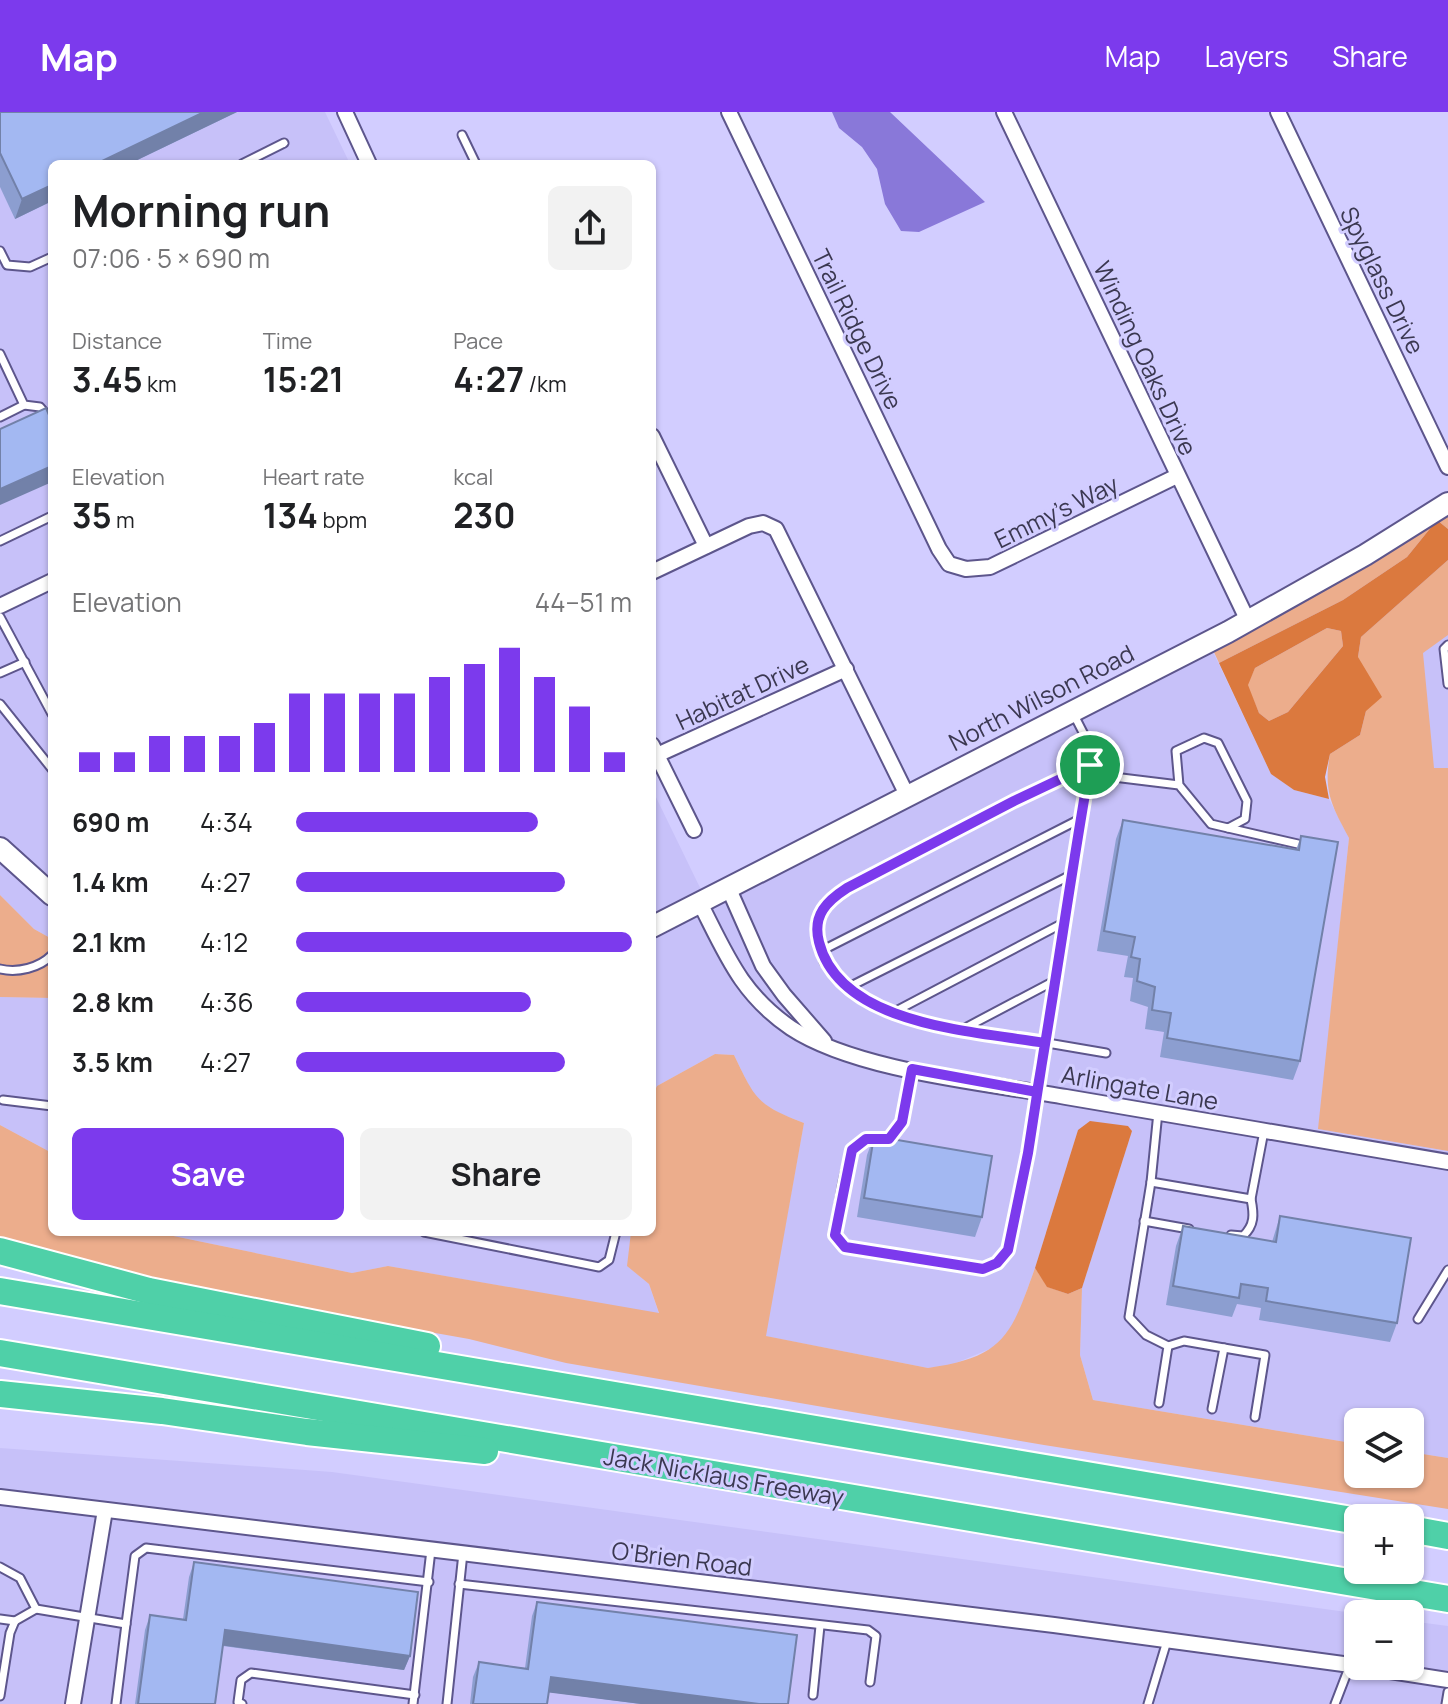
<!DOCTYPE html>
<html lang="en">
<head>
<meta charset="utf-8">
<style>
  :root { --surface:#fff; --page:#f2f2f2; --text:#202124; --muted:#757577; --accent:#7c3aed }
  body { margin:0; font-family:Manrope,sans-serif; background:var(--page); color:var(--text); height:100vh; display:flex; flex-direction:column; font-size:30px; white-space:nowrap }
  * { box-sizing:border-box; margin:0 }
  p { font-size:26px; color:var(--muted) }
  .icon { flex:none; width:44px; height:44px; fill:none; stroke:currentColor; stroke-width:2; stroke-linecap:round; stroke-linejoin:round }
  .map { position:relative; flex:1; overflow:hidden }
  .details { position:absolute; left:48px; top:48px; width:608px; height:1076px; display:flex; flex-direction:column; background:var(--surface); border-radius:12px; box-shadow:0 2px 6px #0004 }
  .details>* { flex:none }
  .buttons { position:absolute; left:1344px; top:1296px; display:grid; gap:16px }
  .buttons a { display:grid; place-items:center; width:80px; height:80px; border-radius:12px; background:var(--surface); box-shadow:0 2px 6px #0004; font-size:40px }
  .pin { position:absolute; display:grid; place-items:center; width:68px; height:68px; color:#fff; margin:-34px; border:4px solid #fff; border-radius:50%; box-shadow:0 2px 8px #0007 }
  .round { display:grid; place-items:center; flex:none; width:84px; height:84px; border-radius:12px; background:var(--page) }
  .headline { display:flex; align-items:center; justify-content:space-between; height:136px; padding:0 24px }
  h1 { font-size:44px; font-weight:700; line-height:60px }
  .metrics { display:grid; grid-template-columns:repeat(3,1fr); gap:12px; height:136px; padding:8px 24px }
  .metrics div { display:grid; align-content:center }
  .metrics b { font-size:34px; font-weight:700 }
  .metrics small { font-size:22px; font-weight:400 }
  .metrics p { font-size:22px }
  .chart { height:224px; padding:16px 24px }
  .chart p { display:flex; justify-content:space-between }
  .chart svg { width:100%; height:144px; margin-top:8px; stroke:var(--accent); stroke-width:6 }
  .action { display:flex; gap:16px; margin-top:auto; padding:16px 24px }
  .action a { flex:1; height:92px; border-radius:12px; background:var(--accent); color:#fff; font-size:32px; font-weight:700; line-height:92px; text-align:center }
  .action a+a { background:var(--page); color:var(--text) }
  ul { padding:0 24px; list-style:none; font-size:26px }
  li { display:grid; grid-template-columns:128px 96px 1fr; align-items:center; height:60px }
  li i { height:20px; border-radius:10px; background:var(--accent) }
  header { display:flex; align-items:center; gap:48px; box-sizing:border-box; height:112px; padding:0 40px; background:var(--accent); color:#fff }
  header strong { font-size:38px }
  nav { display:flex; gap:44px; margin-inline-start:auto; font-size:28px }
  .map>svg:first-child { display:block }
  .built { fill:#c7c1f9 }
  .green { fill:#ecad8c }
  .forest { fill:#db793e; fill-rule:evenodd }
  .water { fill:#8978d9 }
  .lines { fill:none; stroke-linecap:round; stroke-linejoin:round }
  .service-casing { stroke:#5d568c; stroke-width:11 }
  .minor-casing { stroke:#5d568c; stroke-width:18 }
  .secondary-casing { stroke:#5d568c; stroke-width:24 }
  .motorway-casing { stroke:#fff; stroke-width:30 }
  .service { stroke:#fff; stroke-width:7 }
  .minor { stroke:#fff; stroke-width:14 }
  .secondary { stroke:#fff; stroke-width:20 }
  .motorway { stroke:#4fd0a8; stroke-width:26 }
  .wall { fill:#8c9ed0 }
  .shaded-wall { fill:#7281a9 }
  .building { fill:#a3b8f2; stroke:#7281a9; stroke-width:2 }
  .route-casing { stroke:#fff; stroke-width:16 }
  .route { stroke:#7c3aed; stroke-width:10 }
  .labels { text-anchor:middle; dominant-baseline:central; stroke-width:6; stroke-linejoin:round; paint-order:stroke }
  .street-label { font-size:24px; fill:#3b3851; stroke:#d2cdff }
</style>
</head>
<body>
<header>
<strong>Map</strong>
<nav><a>Map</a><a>Layers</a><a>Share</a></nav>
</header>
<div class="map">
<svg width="1448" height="1592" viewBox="0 0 1448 1592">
  <rect width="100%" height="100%" fill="#d2cdff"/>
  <g class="built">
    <polygon points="0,0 325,0 350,52 52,52 52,827 34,817 0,783"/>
    <polygon points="1448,448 1448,688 1361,525"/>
    <polygon points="1207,527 1271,662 1294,678 1329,687 1349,726 1319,1017 1448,1039 1448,1346 1410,1340 1410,1310 1358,1310 1358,1332 1093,1288 1080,1243 1082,1176 1132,1019 1128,1014 1078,1018 1035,1156 1014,1214 997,1234 951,1253 928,1256 765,1224 804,1011 779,1001 755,986 734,943 715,942 657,974 652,984 652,677 706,788"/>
    <polygon points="0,885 52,886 52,1041 0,1013"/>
    <polygon points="154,1120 631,1120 628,1154 649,1172 659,1202 388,1154 352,1161"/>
    <polygon points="0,1336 332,1360 1361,1502 1358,1502 1358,1554 1410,1554 1410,1509 1448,1514 1448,1592 0,1592"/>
  </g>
  <g class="green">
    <polygon points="1448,401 1448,417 1437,408 1407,445 1343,488 1219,551 1213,538 1326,477"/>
    <path d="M1448,448V523L1423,541L1434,656H1448V1039L1318,1017L1349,726C1332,694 1323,680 1330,642L1360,623L1366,599L1358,545L1361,525Z"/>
    <polygon points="1327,516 1341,519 1343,534 1288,600 1269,609 1259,601 1247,573 1255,556"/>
    <polygon points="0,783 34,817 52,827 52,886 0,885"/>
    <path d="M715,942L734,943C756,988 756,992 804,1011L766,1224L928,1256C1005,1245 1011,1223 1035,1156L1048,1175L1068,1182L1082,1176L1080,1243L1093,1288L1358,1332V1362H1410V1340L1448,1346V1397L1044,1333L566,1251L469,1227L255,1189L103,1156L0,1126V1013L52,1041V1120H154L352,1161L388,1154L659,1201L649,1172L627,1154L631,1120H652V984L657,974Z"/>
  </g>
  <g class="forest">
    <path d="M1437,408L1448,417V448L1361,525L1358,545L1382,585L1366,599L1360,623L1330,642L1325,665L1329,687L1294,678L1271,662L1219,551L1343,488L1407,445ZM1327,516L1341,519L1343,534L1288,600L1269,609L1259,601L1248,573L1255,556Z"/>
    <polygon points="1090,1009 1128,1014 1132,1019 1082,1176 1068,1182 1047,1175 1035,1156 1078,1018"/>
  </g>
  <polygon class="water" points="832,0 890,0 985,90 919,120 901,119 885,92 877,57 862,35 839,16"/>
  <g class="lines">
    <g class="service-casing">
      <g id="service">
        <polyline points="462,23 476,52"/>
        <polyline points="242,52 284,31"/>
        <polyline points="0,139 7,153 30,155 52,145"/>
        <polyline points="0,242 24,293 40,295 52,309"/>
        <polyline points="0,305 24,293"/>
        <polyline points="0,429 52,404"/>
        <polyline points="0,505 52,602"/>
        <polyline points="1448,533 1444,537 1448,572"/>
        <polyline points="0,561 25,550"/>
        <polyline points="0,592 52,657"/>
        <polyline points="1090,653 1014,689 847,776 825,791 816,819 824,850 847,876 892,901 930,911 1106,941"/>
        <polyline points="1089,662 1179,673 1211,712 1228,716 1245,707 1247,689 1218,631 1204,626 1176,639 1179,673"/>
        <polyline points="1228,716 1298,732"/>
        <polyline points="821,839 1082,706"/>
        <path d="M0,857C18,861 39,856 52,843"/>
        <polyline points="847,876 1073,762"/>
        <polyline points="892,901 1065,810"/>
        <polyline points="965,916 1056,868"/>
        <path d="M912,957L902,1010L889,1027C882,1027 871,1026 864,1029C842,1039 839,1099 835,1123L845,1135L983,1157L997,1151L1008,1138L1028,1041L1091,646L1092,638L1073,601"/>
        <polyline points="3,988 52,994"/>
        <polyline points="1158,1000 1151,1070 1129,1205 1146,1223 1168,1234 1159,1291"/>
        <polyline points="1151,1070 1251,1087 1264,1019"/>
        <polyline points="1144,1109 1189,1117"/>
        <polyline points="424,1120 599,1155 609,1148 616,1120"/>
        <path d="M1231,1123L1243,1124C1255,1113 1254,1102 1251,1087"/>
        <polyline points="1418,1207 1448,1158"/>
        <polyline points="1168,1234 1184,1229 1224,1236 1212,1297"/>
        <polyline points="1224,1236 1265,1243 1255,1305"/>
        <polyline points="0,1455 20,1466 36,1497"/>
        <polyline points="459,1472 868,1518 876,1524 870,1570"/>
        <polyline points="0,1507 15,1509"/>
        <polyline points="126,1512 135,1444 146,1436 429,1470"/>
        <polyline points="813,1583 820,1514"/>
        <polyline points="0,1584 10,1521 15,1509 36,1497 126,1512 116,1592"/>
        <polyline points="242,1592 238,1590 241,1568 251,1561 415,1583"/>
        <polyline points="413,1592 431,1438"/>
        <polyline points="447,1592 463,1441"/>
        <polyline points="1148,1592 1167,1529"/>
        <polyline points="1335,1592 1350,1553"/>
        <polyline points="1446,1592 1448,1580"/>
      </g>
    </g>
    <g class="minor-casing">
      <g id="minor">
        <polyline points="345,0 369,52"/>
        <polyline points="729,0 939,437 949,452 966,457 990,455 1177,364"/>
        <polyline points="1004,0 1248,509"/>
        <polyline points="1278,0 1448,355"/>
        <polyline points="652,324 706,434"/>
        <polyline points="652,460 749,414 763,411 776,417 907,683"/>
        <polyline points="0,494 52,469"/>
        <polyline points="652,633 694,718"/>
        <polyline points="657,643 846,557"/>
        <polyline points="728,775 763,854 784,883 824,929"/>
        <path d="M700,791C726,842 741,882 791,916C856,959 987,971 1066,985C1193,1006 1321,1029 1448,1050"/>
        <polyline points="0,1385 1054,1513 1358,1554"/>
        <polyline points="1358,1554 1448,1568"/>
        <polyline points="73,1592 105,1398"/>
      </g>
    </g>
    <g class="secondary-casing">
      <g id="secondary">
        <polyline points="0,736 52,783"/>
        <polyline points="652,815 1228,520 1365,443 1448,391"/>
      </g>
    </g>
    <g class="motorway-casing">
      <g id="motorway">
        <polyline points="0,1139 149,1179 427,1234"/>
        <polyline points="0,1179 1358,1409"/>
        <polyline points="0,1241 1448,1487"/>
        <polyline points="0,1282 162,1299 307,1320 485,1339"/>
        <polyline points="1410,1417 1448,1424"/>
      </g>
    </g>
    <use href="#service" class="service"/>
    <use href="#minor" class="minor"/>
    <use href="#secondary" class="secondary"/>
    <use href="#motorway" class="motorway"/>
  </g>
  <g class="wall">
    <polygon points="0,0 237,0 15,107 0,75"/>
    <polygon points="1123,708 1296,738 1301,724 1300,949 1293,968 1160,945 1164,920 1145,917 1148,895 1130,889 1133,866 1124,865 1128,844 1097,839 1116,727"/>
    <polygon points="874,1024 982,1105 975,1125 857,1105 867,1043"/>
    <polygon points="1280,1104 1397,1211 1390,1230 1259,1208 1261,1196 1237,1192 1232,1205 1166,1193 1176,1134 1183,1114 1272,1130"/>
    <polygon points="194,1450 410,1544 404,1558 223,1534 215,1592 135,1592 145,1518 150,1503 183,1507 189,1465"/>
    <polygon points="537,1490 788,1592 641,1592 549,1580 547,1592 470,1592 473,1565 479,1550 525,1556 532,1504"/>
  </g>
  <g class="shaded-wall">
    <polygon points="204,0 237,0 129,52 96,52"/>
    <polygon points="52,73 52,89 15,107 22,87"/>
    <polygon points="52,354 52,370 0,393 0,377"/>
    <polygon points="225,1518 410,1544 404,1558 219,1533"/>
    <polygon points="551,1565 759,1592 641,1592 545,1580"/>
  </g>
  <g class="building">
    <polygon points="0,0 204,0 96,52 52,52 52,73 22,87 0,41"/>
    <polygon points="46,296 52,310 52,354 0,377 0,317"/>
    <polygon points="1123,708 1299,738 1301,724 1338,730 1300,949 1167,926 1171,901 1152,898 1155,875 1137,869 1140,847 1131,845 1135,825 1104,819"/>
    <polygon points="874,1024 992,1044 982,1105 864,1086"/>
    <polygon points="1280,1104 1411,1126 1397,1211 1266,1189 1268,1176 1241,1172 1239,1186 1173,1174 1183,1114 1276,1130"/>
    <polygon points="194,1450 418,1480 410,1544 225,1518 215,1592 138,1592 150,1503 186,1508"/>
    <polygon points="537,1490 797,1523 788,1592 759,1592 551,1565 547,1592 473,1592 479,1550 528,1557"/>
  </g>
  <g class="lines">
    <g class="route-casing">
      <path id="route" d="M1090,653C1071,761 1056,871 1037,980L912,957L902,1010L889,1027H866L852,1038L835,1123L845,1135L983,1157L997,1151L1008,1138L1028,1041L1045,931C974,919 840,914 819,830C812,803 827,789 847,776L1014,689L1090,653"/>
    </g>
    <use href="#route" class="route"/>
  </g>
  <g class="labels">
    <g class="street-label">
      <text transform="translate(1383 168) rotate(64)">Spyglass Drive</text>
      <text transform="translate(858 217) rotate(64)">Trail Ridge Drive</text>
      <text transform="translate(1146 246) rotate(65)">Winding Oaks Drive</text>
      <text transform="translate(1056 399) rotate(-26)">Emmy's Way</text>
      <text transform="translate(742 580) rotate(-25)">Habitat Drive</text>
      <text transform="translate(1041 585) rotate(-27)">North Wilson Road</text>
      <text transform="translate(1140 975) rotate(10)">Arlingate Lane</text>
      <text transform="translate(724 1364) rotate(10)">Jack Nicklaus Freeway</text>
      <text transform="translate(682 1446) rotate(7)">O'Brien Road</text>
    </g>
  </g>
</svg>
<div class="buttons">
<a><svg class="icon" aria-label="layers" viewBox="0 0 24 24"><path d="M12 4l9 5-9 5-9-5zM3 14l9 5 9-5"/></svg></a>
<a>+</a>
<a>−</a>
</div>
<div class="pin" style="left:1090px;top:653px;background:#1e9e55"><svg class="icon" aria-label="arrive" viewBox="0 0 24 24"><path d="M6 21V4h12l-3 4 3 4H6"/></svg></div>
<section class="details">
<div class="headline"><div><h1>Morning run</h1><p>07:06 · 5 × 690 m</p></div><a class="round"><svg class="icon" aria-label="share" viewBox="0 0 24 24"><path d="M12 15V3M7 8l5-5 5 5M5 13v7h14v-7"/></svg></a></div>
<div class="metrics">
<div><p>Distance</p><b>3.45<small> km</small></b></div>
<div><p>Time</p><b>15:21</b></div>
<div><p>Pace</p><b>4:27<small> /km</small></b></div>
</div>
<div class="metrics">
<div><p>Elevation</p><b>35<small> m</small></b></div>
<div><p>Heart rate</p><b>134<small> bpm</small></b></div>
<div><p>kcal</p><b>230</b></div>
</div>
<div class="chart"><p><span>Elevation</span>44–51 m</p>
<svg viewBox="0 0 160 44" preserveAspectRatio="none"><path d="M5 44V38M15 44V38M25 44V33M35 44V33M45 44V33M55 44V29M65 44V20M75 44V20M85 44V20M95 44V20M105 44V15M115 44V11M125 44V6M135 44V15M145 44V24M155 44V38"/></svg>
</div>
<ul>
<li><b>690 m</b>4:34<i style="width:72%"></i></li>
<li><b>1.4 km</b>4:27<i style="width:80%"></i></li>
<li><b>2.1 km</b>4:12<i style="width:100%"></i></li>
<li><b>2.8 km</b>4:36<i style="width:70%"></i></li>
<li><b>3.5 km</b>4:27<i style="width:80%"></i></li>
</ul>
<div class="action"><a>Save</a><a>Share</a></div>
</section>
</div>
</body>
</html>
